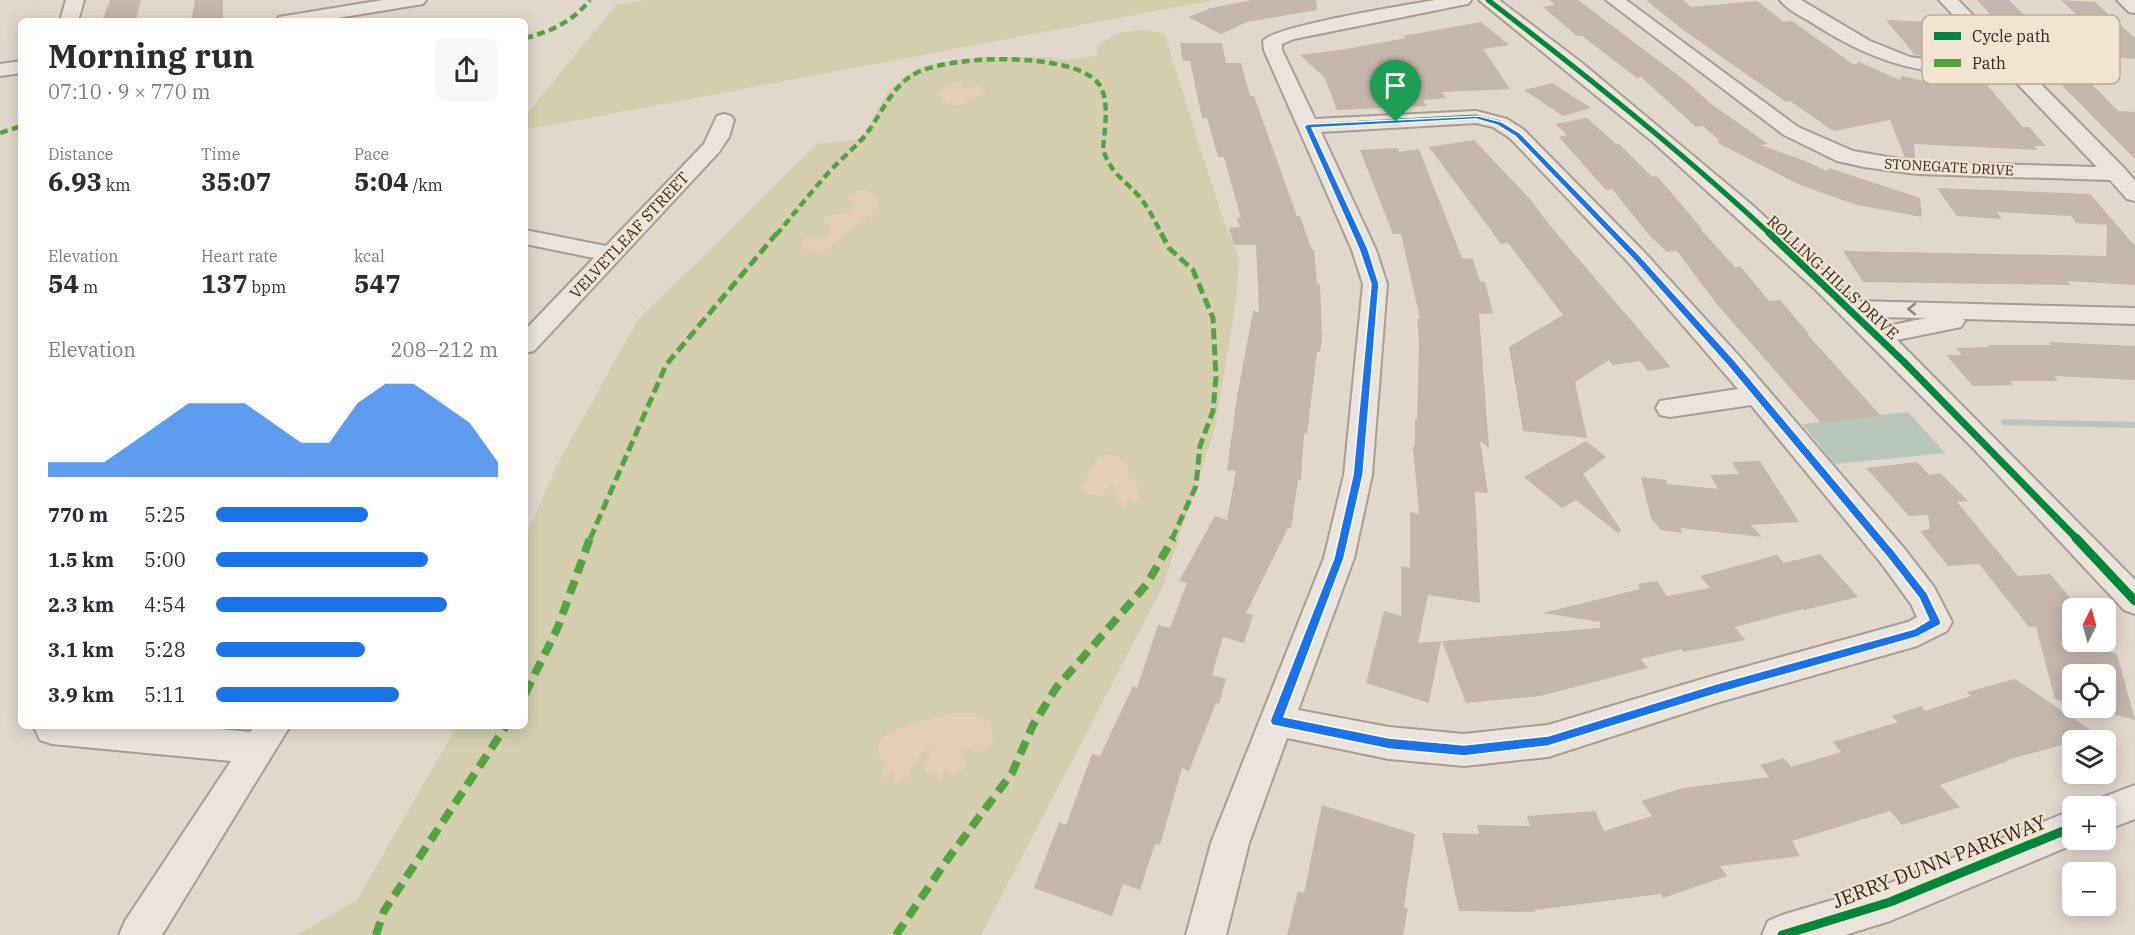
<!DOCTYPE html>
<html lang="en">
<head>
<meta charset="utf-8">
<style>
  :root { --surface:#fff; --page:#f7f7f7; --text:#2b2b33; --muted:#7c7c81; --accent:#1a73e8 }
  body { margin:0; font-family:"IBM Plex Serif",serif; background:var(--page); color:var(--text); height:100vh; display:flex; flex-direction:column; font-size:22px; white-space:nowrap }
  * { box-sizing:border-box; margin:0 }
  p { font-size:20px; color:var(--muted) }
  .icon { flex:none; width:33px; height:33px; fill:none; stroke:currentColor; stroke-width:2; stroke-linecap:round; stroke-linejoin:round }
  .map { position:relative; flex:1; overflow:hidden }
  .details { position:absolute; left:18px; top:18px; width:510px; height:711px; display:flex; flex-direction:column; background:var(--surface); border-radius:9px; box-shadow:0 3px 15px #0003 }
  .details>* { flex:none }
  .needle { width:39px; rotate:6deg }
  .fabs { position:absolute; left:2062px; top:598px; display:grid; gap:12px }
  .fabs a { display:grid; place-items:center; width:54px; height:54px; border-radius:9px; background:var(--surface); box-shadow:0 3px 15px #0003; font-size:30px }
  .pin { position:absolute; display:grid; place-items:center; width:51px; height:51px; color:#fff; margin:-62px -26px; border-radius:50% 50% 50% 0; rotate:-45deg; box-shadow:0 0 6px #0007 }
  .pin .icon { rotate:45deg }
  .round { display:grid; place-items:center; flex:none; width:63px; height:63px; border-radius:9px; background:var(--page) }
  .head { display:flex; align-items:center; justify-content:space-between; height:102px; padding:0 30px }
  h1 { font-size:33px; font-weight:800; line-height:45px }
  .figures { display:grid; grid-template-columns:repeat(3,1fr); gap:9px; height:102px; padding:6px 30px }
  .figures div { display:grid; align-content:center }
  .figures b { font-size:26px; font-weight:800 }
  .figures small { font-size:16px; font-weight:400 }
  .figures p { font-size:16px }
  .chart { height:168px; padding:12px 30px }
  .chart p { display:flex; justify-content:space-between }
  .chart svg { width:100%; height:108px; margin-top:6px; fill:var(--accent); opacity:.7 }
  ul { padding:0 30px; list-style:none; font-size:20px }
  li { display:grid; grid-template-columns:96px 72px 1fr; align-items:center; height:45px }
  li i { height:15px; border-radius:8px; background:var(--accent) }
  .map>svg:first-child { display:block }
  .green { fill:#d4ceae }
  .sand { fill:#e4cfb3 }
  .water { fill:#b7c6ba }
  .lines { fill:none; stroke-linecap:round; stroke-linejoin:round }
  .stream { stroke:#b7c6ba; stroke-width:6 }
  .building { fill:#c5b5ac }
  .minor-casing { stroke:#a79d94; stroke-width:4 }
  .minor { fill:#eae4dc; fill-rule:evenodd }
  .quiet-far2 { stroke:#53a341; stroke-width:4.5; stroke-dasharray:8 4.5; stroke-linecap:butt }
  .quiet-far1 { stroke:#53a341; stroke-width:5; stroke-dasharray:11 5; stroke-linecap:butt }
  .quiet { stroke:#53a341; stroke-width:8; stroke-dasharray:14 8; stroke-linecap:butt }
  .cycleway-far2-casing { stroke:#f3e4d1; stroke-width:8 }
  .cycleway-far1-casing { stroke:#f3e4d1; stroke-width:10 }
  .cycleway-casing { stroke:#f3e4d1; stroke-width:13 }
  .cycleway-far2 { stroke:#00873e; stroke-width:5 }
  .cycleway-far1 { stroke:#00873e; stroke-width:7 }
  .cycleway { stroke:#00873e; stroke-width:9 }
  .oneway { stroke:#8f847d }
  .route { fill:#1a73e8; stroke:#fff; stroke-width:1.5; fill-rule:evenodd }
  .labels { text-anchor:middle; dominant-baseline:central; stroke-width:4.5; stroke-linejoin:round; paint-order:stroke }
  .far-street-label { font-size:14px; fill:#34251e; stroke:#f3e4d1 }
  .street-label { font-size:16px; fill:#34251e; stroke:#f3e4d1 }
  .near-street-label { font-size:20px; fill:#34251e; stroke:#f3e4d1 }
  .key { fill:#f3e4d1; stroke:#baab9b; stroke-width:1.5 }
  .key-label { font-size:16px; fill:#34251e }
</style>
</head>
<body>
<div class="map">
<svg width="2135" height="935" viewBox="0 0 2135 935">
  <rect width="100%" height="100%" fill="#e2d7cb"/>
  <g class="green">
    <polygon points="647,0 1214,0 525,130 525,116 616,5"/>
    <polygon points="1141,30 1155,31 1165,36 1220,210 1239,259 1236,301 1215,428 1163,586 981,935 297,935 357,900 457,726 525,726 525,538 557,465 637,321 817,144 862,139 888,91 917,68 955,60 982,57 1051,57 1064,60 1096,56 1099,44 1119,33"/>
  </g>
  <g class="sand">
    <path d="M953,82L962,83L965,89C972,86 977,85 985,89L986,92C972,98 961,110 946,104L945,101L937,94L945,85H952Z"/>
    <path d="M858,191H869L877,196C881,212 858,222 849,231C837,243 821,263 802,247V241L808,238L828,236L830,229L823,221L829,215L850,214L853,210V204L847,199L848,196Z"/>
    <path d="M1109,454L1123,459L1128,464V475L1138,486L1139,500L1135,504L1128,499L1123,508C1114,501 1115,494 1113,485H1109L1104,496L1086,495L1081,489C1084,477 1093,467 1099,456Z"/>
    <path d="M956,713H974L991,723L993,733L992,744L977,752L964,747L962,752L966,760L964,767L952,776L945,769L939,780L924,767L934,746L921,753L916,766H909L911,775L894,785L896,772H891L887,781L882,772L887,763L878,755C878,748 878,743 883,737C893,728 942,716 956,713Z"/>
  </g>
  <polygon class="water" points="1908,412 1945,453 1835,464 1802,424"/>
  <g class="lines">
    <polyline class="stream" points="2004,422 2135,425"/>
  </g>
  <g class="building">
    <polygon points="110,0 141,0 136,21 102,21"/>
    <polygon points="195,0 223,0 223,21 191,21"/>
    <polygon points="1252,0 1316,0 1317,10 1247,22 1221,34 1188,17 1211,8"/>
    <polygon points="1549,0 1578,0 1687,82 1710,103 1768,144 1760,145 1803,160 1827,171 1829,168 1920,198 1922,217 1857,205 1800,185 1718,143 1719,140 1703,126 1696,127 1641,77 1637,78 1582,36 1577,36 1543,7 1555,5"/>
    <polygon points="1646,0 1683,0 1691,7 1757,1 1784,22 1792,21 1854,65 1859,62 1900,80 1901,76 1938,84 1929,73 1981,78 2023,127 2029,127 2046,146 2034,146 2038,150 1914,144 1915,159 1905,158 1890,120 1833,131 1790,101 1786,102 1683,30"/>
    <polygon points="1977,0 2009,0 2118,111 2135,112 2135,159 2033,56 2029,56"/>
    <polygon points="2061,0 2095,2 2135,38 2135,59 2122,58"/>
    <polygon points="1886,20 1933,22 1967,61 1915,55"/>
    <polygon points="1481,22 1509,45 1483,49 1510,89 1442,92 1446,98 1423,100 1427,106 1337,110 1325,78 1300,55 1346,49 1406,38 1403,36"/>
    <polygon points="1180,43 1222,43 1226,63 1241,63 1250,96 1254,96 1297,216 1300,216 1312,250 1314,250 1317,284 1320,284 1322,337 1320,352 1317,352 1307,434 1304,433 1301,480 1298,480 1291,528 1288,528 1246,613 1253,615 1244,643 1223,637 1212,675 1226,679 1219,704 1216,703 1189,771 1182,768 1160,845 1155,844 1140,890 1123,884 1112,916 1034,888 1059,822 1066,825 1092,754 1100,756 1133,686 1137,688 1158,625 1170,628 1187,583 1179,581 1215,516 1227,520 1236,471 1227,470 1237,397 1253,311 1259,312 1256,245 1234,245 1229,228 1240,227 1237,218 1241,218 1224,157 1218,157 1207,118 1202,118 1190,61 1183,61"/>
    <polygon points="1552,83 1591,108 1563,116 1524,90"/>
    <polygon points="1587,118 1616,144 1619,144 1652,177 1657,176 1703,230 1701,230 1735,267 1741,267 1769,301 1780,300 1809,334 1807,334 1881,416 1821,423 1715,302 1677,251 1667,252 1649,235 1612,189 1606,190 1559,137 1567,135 1555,124"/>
    <polygon points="1474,140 1530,199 1552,228 1671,367 1648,371 1640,361 1613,365 1609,360 1575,382 1587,438 1523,431 1509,347 1563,315 1508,243 1501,244 1429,147"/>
    <polygon points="1398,148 1399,152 1419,149 1462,258 1473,259 1480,281 1485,282 1493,313 1479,314 1489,448 1480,441 1488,493 1475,492 1480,603 1428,595 1418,643 1441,641 1429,703 1366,683 1384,611 1401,616 1401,566 1410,568 1410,512 1419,514 1413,446 1415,446 1415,419 1417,419 1419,340 1417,319 1420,319 1401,234 1393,234 1360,150"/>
    <polygon points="1937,188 2090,194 2135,246 2135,285 2067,281 2071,285 1863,282 1843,251 2106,256 2107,225 2076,223 2071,216 1997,212 2002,219 1957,216"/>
    <polygon points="2049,342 2135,346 2135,380 2054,376 2058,381 2010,381 2013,385 1973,386 1946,355 1962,355 1956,348 1989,347 1988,345 2052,345"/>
    <polygon points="1586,441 1606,457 1583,474 1621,530 1618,533 1576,500 1562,508 1524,477"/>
    <polygon points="1760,461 1799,522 1751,525 1762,537 1681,528 1682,533 1661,530 1651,518 1641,477 1666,480 1667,484 1718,489 1710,475 1739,474 1732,462"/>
    <polygon points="1917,462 1929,475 1940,473 1968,501 1957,502 2018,576 2050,574 2073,601 2073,643 2117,654 2135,720 2090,708 2106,708 2106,675 2073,675 2073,704 2055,699 2036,627 2029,627 1979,564 1948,566 1920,531 1930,529 1928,515 1909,516 1866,468"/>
    <polygon points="1820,554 1858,597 1804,610 1803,609 1735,627 1745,640 1683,652 1682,649 1641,659 1648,668 1540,696 1466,703 1442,641 1600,628 1600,622 1543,613 1640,589 1638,584 1657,581 1667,596 1710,588 1700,576 1777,555 1784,563"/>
    <polygon points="2015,679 2098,735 2007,760 2008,761 1940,785 1960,807 1902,825 1890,811 1792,841 1800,856 1720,866 1727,876 1663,898 1661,894 1535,910 1535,912 1459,911 1442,833 1479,834 1477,825 1530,826 1527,816 1595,811 1604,831 1652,816 1641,801 1683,788 1769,777 1760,765 1784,758 1791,767 1841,752 1833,742 1898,722 1892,716 1921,706 1925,711 1971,696 1967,692"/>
    <polygon points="1322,805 1415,834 1404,907 1408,908 1403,935 1287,935 1298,891 1304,893"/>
  </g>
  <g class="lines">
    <g class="minor-casing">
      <g id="minor">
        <polygon points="66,0 84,0 78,21 60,21"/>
        <polygon points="383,0 426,0 423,4 417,5 319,21 276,21 279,17 285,16"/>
        <path d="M1435,0H1471L1468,4L1462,5L1294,39L1282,44V50L1315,119L1476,111L1507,119L1524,130L1645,253L1740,357L1903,547L1934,587L1952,622L1947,631L1917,646L1716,703L1548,757L1464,766L1389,759L1287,738L1249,843L1226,935H1186L1211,843L1324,558L1344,475L1363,284L1352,250L1264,50L1263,41C1273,26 1408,5 1435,0ZM1476,123L1493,127L1510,138L1629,263L1738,389L1660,401L1656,408L1660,415L1670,417L1751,405L1881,563L1911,604L1917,617L1908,622L1716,675L1548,725L1464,734L1389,727L1298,710L1354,558L1372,475L1387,284L1376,250L1321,132Z"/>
        <path d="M1479,0H1499L1582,63L1752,205L1856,301L2135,308V324L1963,319L1965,321L1961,327L1897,340L2135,580V614L2124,610L1973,448L1816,290L1653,142ZM1873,317L1926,318L1883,327Z"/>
        <path d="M1606,0H1626L1798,127L1853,151L1917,162L2097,167L2011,77C1930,75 1884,69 1814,24C1803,17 1787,10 1780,0H1801L1870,41L1910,57L1953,63L2000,65L1939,0H1958L2125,169L2135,181V201L2127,199L2110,180L1917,174L1864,167L1837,161L1784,135Z"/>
        <polygon points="2117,0 2135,0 2135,13 2129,12"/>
        <polygon points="21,61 21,73 0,76 0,64"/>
        <polygon points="724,114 731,116 734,120 729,137 719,152 534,351 525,353 525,330 594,258 525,244 525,230 606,246 704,144 717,116"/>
        <polygon points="36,726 188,726 250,732 254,726 290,726 162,935 119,935 125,921 231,761 52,744 40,740 35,729"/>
        <polygon points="2135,785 2135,819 2106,830 2106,807 2090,807 2093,801"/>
        <polygon points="2073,810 2073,840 2084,840 1890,921 1845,935 1762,935 1768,921 1782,915 1890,883"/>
      </g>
    </g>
    <use href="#minor" class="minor"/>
    <g class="quiet-far2">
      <path d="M525,38C551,32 573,21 590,0"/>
      <polyline points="0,133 21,126"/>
      <path d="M776,235C795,213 812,190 832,169C843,157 857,146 867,133C881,114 891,89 911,76C944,54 1072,51 1098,83C1111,99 1104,131 1103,150C1112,174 1122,178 1137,194C1148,206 1155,221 1162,235"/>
    </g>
    <g class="quiet-far1">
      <polyline points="1161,233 1169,248 1193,270 1213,318 1216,377 1213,411 1200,446 1196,486 1172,539"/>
      <polyline points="590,539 666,365 777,233"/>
    </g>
    <g class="quiet">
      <polyline points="525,694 558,627 590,538"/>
      <polyline points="376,935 384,911 506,726"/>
      <polyline points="896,935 947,860 1012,773 1033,725 1056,688 1147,584 1173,538"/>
    </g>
    <g class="cycleway-far2-casing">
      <g id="cycleway-far2">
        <path d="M1488,0C1586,75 1681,151 1771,235"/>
        <polyline points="1308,126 1476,117 1500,123 1517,134 1615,235"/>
      </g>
    </g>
    <g class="cycleway-far1-casing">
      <g id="cycleway-far1">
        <polyline points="1613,233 1731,363 1879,539"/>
        <polyline points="1769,233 1904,362 2077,539"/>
      </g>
    </g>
    <g class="cycleway-casing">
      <g id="cycleway">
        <polyline points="2076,538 2135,601"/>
        <polyline points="1276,721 1389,743 1464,750 1548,741 1716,689 1917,633 1936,622 1923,596 1878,538"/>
        <polyline points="1782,935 1890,902 2073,827"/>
      </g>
    </g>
    <use href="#cycleway-far2" class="cycleway-far2"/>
    <use href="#cycleway-far1" class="cycleway-far1"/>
    <use href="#cycleway" class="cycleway"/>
  </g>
  <defs><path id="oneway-chevron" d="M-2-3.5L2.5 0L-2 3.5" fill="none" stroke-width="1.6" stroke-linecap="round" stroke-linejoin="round" transform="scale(1.5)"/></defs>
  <use class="oneway" href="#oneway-chevron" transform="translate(1912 309) rotate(-180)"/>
  <path class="route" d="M1479,116L1502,122L1520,133L1640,256L1735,361L1895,552L1927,593L1941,622L1940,625L1917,637L1716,694L1548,746L1464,756L1389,749L1272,725L1270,721L1334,558L1353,475L1371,284L1359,249L1304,126L1308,124ZM1476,119L1497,125L1515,136L1634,260L1728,366L1888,558L1919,598L1929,620L1914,629L1716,684L1548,736L1464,745L1389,738L1284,717L1344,558L1363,475L1379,284L1368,249L1312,128Z"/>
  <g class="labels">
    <g class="far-street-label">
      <text transform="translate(1949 167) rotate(3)">STONEGATE DRIVE</text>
    </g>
    <g class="street-label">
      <text transform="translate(629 235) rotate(-47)">VELVETLEAF STREET</text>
      <text transform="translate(1833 277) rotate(43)">ROLLING HILLS DRIVE</text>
    </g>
    <g class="near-street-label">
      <text transform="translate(1939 861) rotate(-21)">JERRY DUNN PARKWAY</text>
    </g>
  </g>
  <rect x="1922" y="15" width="198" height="69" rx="9" class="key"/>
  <rect x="1934" y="32" width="27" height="8" fill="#00873e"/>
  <rect x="1934" y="59" width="27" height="8" fill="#53a341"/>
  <g class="key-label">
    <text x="1972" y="42">Cycle path</text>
    <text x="1972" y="69">Path</text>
  </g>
</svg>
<div class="fabs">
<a><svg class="needle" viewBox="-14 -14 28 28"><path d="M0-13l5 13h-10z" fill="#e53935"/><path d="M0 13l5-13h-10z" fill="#7c7c81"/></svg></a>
<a><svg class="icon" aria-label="locate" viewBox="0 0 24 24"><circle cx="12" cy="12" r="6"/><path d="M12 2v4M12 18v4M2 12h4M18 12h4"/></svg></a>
<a><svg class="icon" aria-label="layers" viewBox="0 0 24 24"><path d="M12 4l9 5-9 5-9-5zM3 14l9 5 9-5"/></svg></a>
<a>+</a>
<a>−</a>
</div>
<div class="pin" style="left:1396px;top:122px;background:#1e9e55"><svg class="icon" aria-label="arrive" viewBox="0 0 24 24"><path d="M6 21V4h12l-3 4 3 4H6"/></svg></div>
<section class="details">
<div class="head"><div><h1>Morning run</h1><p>07:10 · 9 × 770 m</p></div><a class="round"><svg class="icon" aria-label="share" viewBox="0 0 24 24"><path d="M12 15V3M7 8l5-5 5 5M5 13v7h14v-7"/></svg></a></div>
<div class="figures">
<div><p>Distance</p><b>6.93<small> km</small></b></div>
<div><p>Time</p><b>35:07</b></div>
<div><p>Pace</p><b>5:04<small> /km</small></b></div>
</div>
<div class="figures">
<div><p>Elevation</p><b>54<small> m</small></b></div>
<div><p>Heart rate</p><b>137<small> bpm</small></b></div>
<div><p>kcal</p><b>547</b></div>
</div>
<div class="chart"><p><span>Elevation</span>208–212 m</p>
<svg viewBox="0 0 160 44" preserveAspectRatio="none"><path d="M0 44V38L10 38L20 38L30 30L40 22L50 14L60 14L70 14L80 22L90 30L100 30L110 14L120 6L130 6L140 14L150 22L160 38V44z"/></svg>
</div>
<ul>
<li><b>770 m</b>5:25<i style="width:54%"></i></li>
<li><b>1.5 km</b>5:00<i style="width:75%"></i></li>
<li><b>2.3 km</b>4:54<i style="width:82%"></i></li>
<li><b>3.1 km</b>5:28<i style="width:53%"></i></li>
<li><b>3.9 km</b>5:11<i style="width:65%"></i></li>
</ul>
</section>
</div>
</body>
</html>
